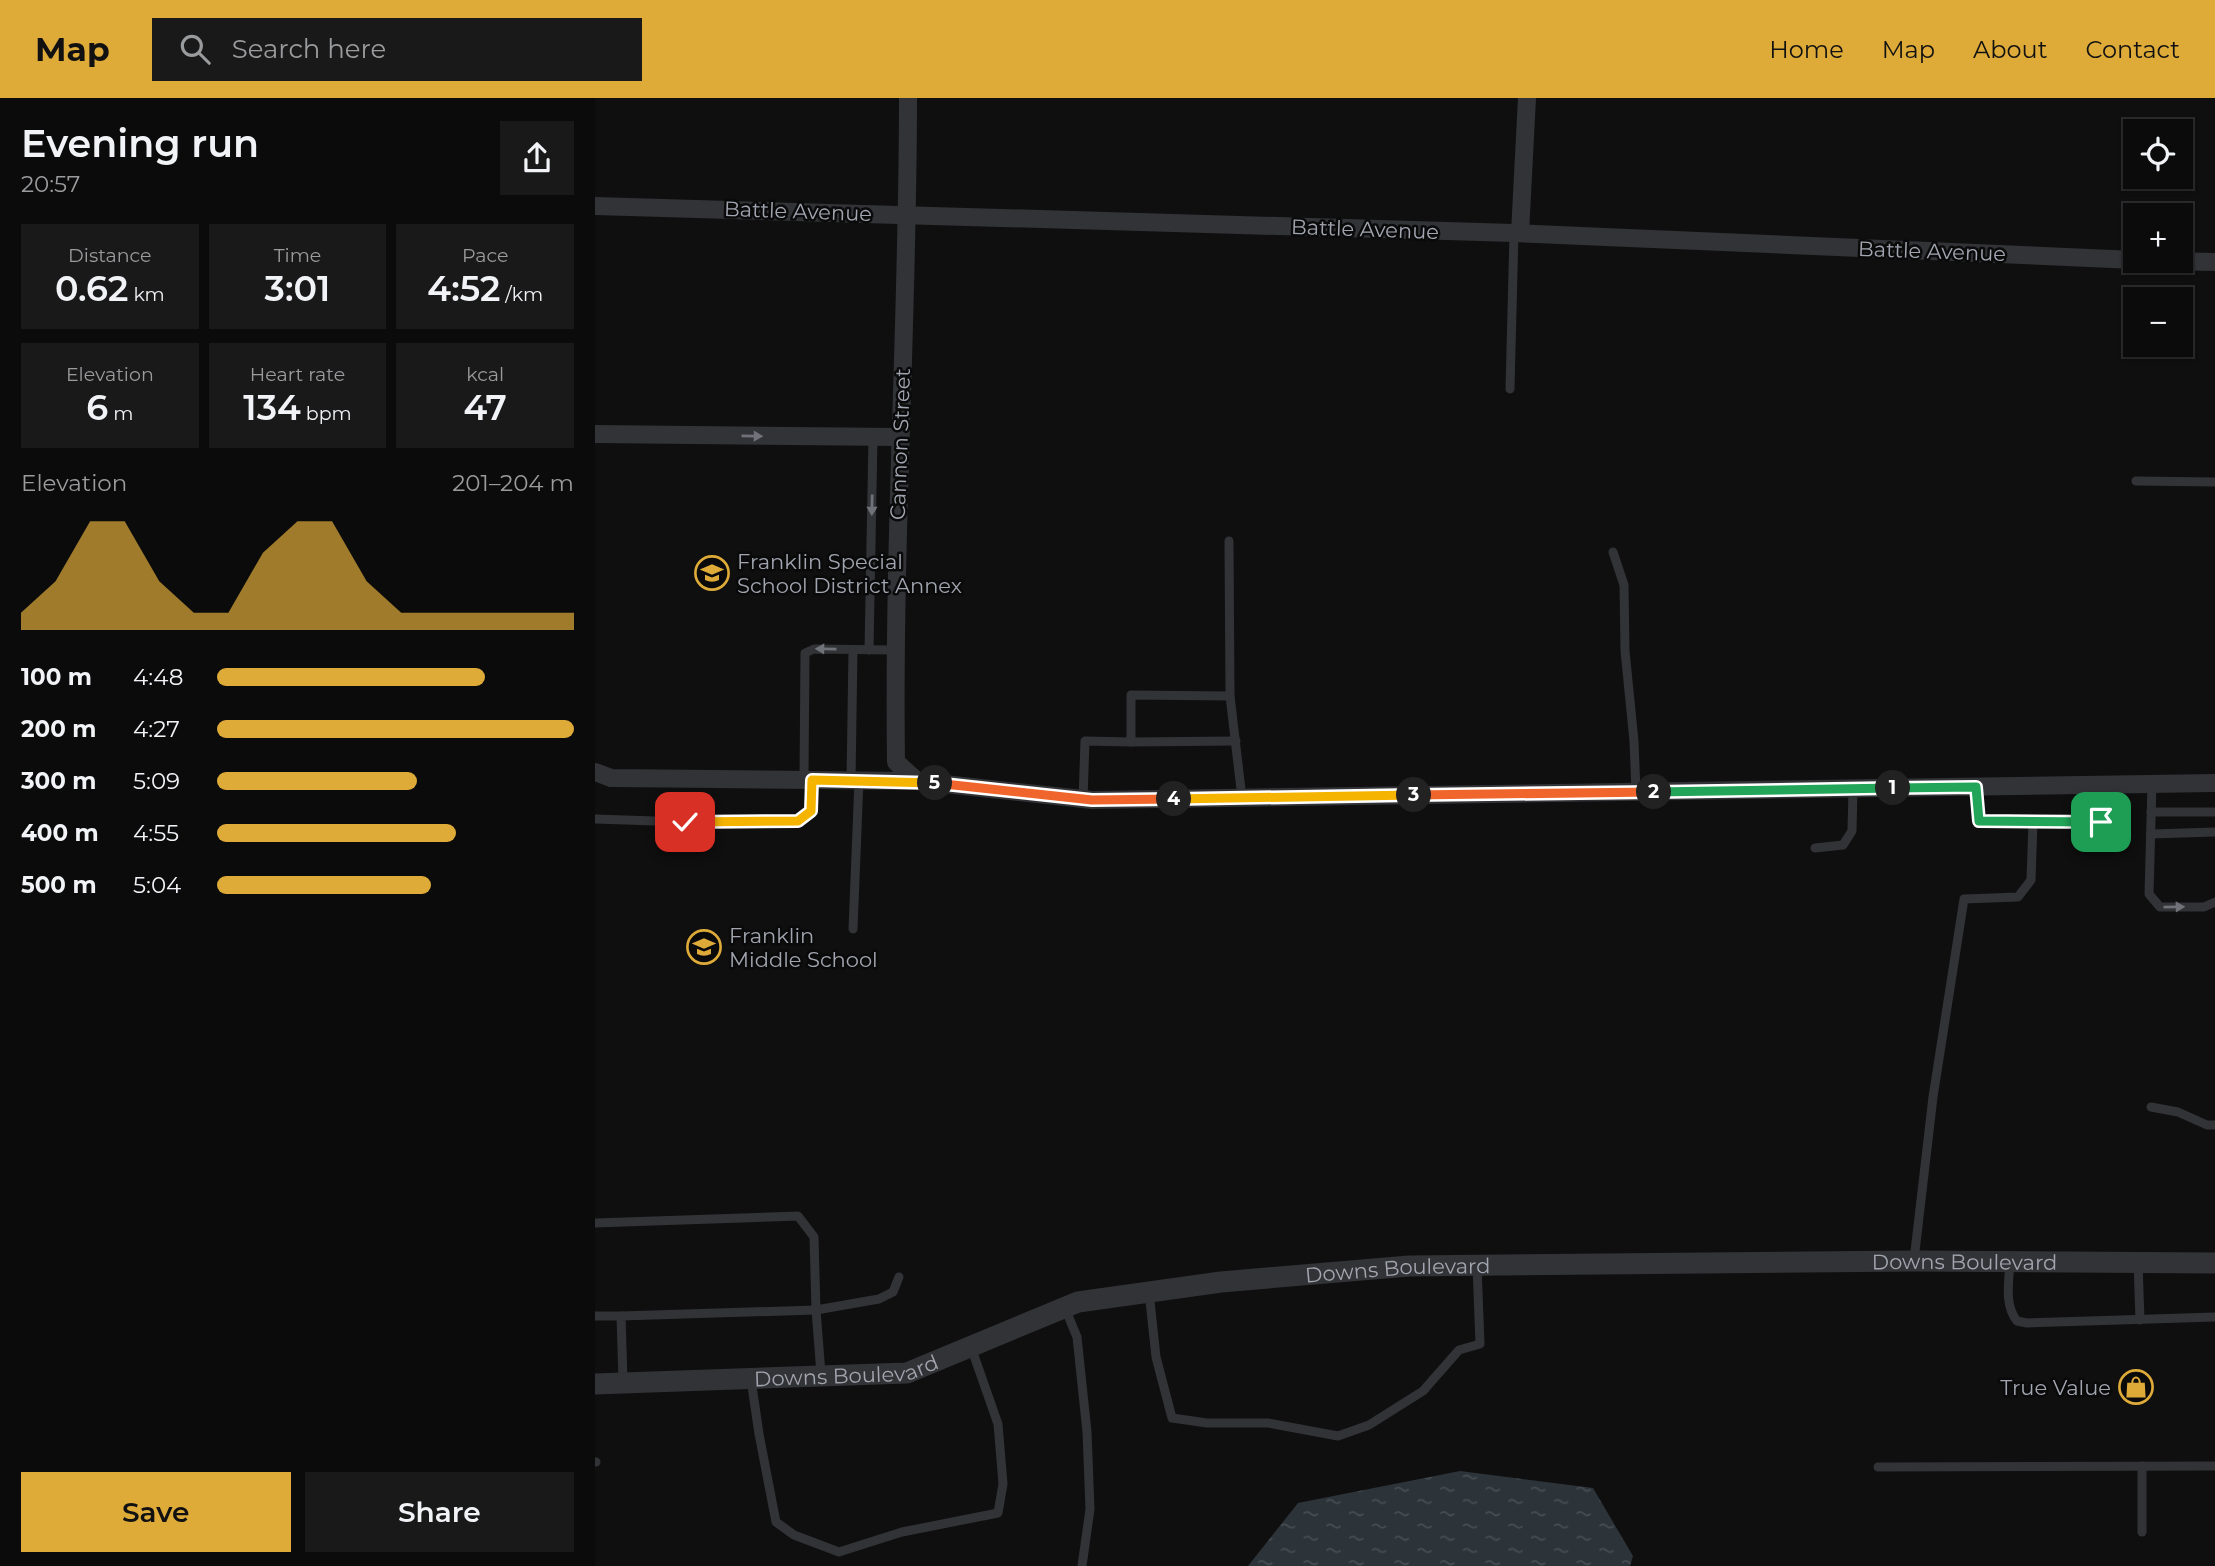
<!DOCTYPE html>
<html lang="en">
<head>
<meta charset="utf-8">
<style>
  :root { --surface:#0b0b0c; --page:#19191a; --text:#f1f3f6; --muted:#9a9b9d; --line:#2b2b2d; --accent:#deab39 }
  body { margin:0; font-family:Montserrat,sans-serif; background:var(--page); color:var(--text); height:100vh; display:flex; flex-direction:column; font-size:26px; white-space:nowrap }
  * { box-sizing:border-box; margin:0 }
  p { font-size:23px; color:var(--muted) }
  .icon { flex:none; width:38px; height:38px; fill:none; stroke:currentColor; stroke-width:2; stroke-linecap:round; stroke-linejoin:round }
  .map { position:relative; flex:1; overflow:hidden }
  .drawer { display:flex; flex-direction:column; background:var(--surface); width:595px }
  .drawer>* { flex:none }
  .tools { position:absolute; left:1528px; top:21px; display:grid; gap:14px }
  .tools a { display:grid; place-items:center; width:70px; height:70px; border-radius:0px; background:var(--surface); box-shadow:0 2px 5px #0004,0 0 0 2px var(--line); font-size:35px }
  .pin { position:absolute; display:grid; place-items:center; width:60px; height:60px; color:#fff; margin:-30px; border-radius:14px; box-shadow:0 4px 10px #0006 }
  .km { position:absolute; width:35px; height:35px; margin:-18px; border-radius:50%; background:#222; color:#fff; font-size:19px; line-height:35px; text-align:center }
  .round { display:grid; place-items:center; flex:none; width:74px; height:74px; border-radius:0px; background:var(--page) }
  .headline { display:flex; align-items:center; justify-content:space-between; height:119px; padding:0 21px }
  h1 { font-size:38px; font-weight:600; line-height:52px }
  .metrics { display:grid; grid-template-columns:repeat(3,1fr); gap:10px; height:119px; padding:7px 21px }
  .metrics div { display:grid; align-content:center; border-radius:0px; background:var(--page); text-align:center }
  .metrics b { font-size:35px; font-weight:600 }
  .metrics small { font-size:19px; font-weight:400 }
  .metrics p { font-size:19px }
  .chart { height:196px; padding:14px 21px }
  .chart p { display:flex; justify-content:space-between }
  .chart svg { width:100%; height:126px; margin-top:7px; fill:var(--accent); opacity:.7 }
  .button { display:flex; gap:14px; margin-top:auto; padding:14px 21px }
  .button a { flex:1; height:80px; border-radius:0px; background:var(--accent); color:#111; font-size:28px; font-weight:600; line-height:80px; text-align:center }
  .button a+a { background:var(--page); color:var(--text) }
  ul { padding:0 21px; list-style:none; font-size:23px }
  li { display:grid; grid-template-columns:112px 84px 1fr; align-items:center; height:52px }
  li i { height:18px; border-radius:9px; background:var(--accent) }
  header { display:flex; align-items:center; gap:42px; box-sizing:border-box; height:98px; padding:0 35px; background:var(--accent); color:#111 }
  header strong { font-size:33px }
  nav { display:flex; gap:38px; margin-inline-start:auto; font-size:24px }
  .search { width:490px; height:63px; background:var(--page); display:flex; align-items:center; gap:18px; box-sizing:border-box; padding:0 24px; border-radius:0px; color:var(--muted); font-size:26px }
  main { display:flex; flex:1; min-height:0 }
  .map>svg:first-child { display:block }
  .water { fill:url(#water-ripples) }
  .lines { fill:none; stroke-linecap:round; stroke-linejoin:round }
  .service { stroke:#323336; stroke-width:9 }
  .minor { stroke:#323336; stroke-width:18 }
  .tertiary { stroke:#323336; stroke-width:21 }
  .oneway { fill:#6f7279 }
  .split-1-casing { stroke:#fff; stroke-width:14 }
  .split-2-casing { stroke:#fff; stroke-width:14 }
  .split-3-casing { stroke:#fff; stroke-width:14 }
  .split-4-casing { stroke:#fff; stroke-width:14 }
  .split-5-casing { stroke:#fff; stroke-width:14 }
  .split-6-casing { stroke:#fff; stroke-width:14 }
  .split-1 { stroke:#22a559; stroke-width:9 }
  .split-2 { stroke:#22a559; stroke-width:9 }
  .split-3 { stroke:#f0652b; stroke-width:9 }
  .split-4 { stroke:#f5b400; stroke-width:9 }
  .split-5 { stroke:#f0652b; stroke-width:9 }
  .split-6 { stroke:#f5b400; stroke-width:9 }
  .labels { text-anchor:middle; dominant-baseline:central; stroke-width:5; stroke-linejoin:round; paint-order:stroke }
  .street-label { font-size:21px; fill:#a1a5af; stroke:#0a0a0b }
  .poi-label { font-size:21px; fill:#a1a5af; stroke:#0a0a0b; text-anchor:start }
</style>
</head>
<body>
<header>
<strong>Map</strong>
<div class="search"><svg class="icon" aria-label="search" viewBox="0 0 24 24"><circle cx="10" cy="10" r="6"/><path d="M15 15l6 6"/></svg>Search here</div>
<nav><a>Home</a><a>Map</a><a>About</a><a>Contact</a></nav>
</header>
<main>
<section class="drawer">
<div class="headline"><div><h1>Evening run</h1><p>20:57</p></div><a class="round"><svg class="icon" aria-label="share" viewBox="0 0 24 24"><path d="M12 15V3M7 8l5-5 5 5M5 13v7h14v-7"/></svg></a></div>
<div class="metrics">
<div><p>Distance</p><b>0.62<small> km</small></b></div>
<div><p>Time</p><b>3:01</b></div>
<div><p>Pace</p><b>4:52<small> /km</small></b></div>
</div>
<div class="metrics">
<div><p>Elevation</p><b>6<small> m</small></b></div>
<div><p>Heart rate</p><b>134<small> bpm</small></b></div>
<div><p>kcal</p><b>47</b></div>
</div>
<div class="chart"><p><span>Elevation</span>201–204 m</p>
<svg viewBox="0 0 160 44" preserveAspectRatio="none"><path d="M0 44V38L10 27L20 6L30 6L40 27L50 38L60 38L70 17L80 6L90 6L100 27L110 38L120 38L130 38L140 38L150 38L160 38V44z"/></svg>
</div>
<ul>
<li><b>100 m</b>4:48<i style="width:75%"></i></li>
<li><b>200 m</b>4:27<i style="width:100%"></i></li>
<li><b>300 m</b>5:09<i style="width:56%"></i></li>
<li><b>400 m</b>4:55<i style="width:67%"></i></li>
<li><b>500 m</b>5:04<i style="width:60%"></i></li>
</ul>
<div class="button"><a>Save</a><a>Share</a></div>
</section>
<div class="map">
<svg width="1620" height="1468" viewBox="0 0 1620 1468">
  <defs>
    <pattern id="water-ripples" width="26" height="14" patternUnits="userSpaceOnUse" patternTransform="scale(1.75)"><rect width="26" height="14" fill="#2c3339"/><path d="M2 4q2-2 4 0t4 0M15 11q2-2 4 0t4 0" fill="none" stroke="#474e53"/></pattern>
  </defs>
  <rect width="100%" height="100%" fill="#0f0f10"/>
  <polygon class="water" points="865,1373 998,1390 1038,1458 1035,1468 653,1468 703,1405"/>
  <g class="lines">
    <g class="service">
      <polyline points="915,291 919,135"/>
      <polyline points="1541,383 1620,384"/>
      <polyline points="634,443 635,598 647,700"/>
      <polyline points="1018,454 1029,487 1030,553 1039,643 1041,694"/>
      <polyline points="274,552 278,339"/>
      <polyline points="536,644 641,643"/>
      <polyline points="209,681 210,555 219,551 299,552"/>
      <polyline points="256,682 258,552"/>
      <polyline points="1557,686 1554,796 1565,809 1609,809 1620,804"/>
      <polyline points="488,701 490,643 536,644 536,597 635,598"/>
      <polyline points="1556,714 1620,714"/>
      <polyline points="0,721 90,724 203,723 216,713 217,682"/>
      <polyline points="1438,724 1506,724 1508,687"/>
      <polyline points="1556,736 1620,734"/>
      <polyline points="1220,750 1248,747 1257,733 1258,691"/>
      <polyline points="258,831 264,682"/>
      <polyline points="1556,1009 1583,1014 1612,1027 1620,1027"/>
      <polyline points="0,1125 203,1118 219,1139 221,1212 284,1201 298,1194 304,1179"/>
      <polyline points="1319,1162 1338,999 1369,801 1423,799 1436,782 1438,724 1384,723 1381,689"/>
      <path d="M1415,1163C1414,1184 1409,1207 1422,1223L1432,1225L1620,1219"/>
      <polyline points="1543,1165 1545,1222"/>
      <polyline points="554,1194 561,1259 577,1320 612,1325 673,1325 743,1338 774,1327 828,1293 864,1252 885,1246 882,1168"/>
      <polyline points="470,1210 482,1239 492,1334 495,1411 487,1468"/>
      <polyline points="0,1218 26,1218"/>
      <polyline points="156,1281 164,1336 181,1424 199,1437 244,1454 307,1434 403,1415 408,1386 403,1326 376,1249"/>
      <polyline points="28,1283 26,1218 221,1212 226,1276"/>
      <polyline points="0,1364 1,1364"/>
      <polyline points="1547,1368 1547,1434"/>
      <polyline points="1283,1369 1620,1368"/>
    </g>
    <g class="minor">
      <path d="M313,0C313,222 298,442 301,664L322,683"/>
      <polyline points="0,108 919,135 1540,162"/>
      <polyline points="925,135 932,0"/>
      <polyline points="1571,163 1620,164"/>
      <polyline points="0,336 304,339"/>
      <polyline points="0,674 16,680 322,683 497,702 1620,685"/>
    </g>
    <path class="tertiary" id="s1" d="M0,1286L312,1275L483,1204L626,1184L814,1168L1319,1163L1620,1165"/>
  </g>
  <defs><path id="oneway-solid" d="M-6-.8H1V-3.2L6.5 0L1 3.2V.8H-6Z" transform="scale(1.75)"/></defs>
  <g class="oneway">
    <use href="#oneway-solid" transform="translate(157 338) rotate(1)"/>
    <use href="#oneway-solid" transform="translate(277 407) rotate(91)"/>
    <use href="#oneway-solid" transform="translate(231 551) rotate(-179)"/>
    <use href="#oneway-solid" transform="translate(1579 809) rotate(-1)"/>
  </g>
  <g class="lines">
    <g class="split-1-casing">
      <polyline id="split-1" points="1298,690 1381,689 1384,723 1506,724"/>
    </g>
    <g class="split-2-casing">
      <polyline id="split-2" points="1059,694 1298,690"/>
    </g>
    <g class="split-3-casing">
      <polyline id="split-3" points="819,697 1059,694"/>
    </g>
    <g class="split-4-casing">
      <polyline id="split-4" points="579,701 819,697"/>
    </g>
    <g class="split-5-casing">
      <polyline id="split-5" points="340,685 497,702 579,701"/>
    </g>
    <g class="split-6-casing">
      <polyline id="split-6" points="90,724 203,723 216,713 217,682 340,685"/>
    </g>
    <use href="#split-1" class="split-1"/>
    <use href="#split-2" class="split-2"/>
    <use href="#split-3" class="split-3"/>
    <use href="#split-4" class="split-4"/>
    <use href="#split-5" class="split-5"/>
    <use href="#split-6" class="split-6"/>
  </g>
  <defs>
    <g id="school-ring" transform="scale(1.75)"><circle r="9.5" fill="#0a0a0b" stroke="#deab39" stroke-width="1.5"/><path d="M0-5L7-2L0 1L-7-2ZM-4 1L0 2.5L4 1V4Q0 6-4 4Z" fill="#deab39"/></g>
    <g id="shop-ring" transform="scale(1.75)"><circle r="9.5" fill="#0a0a0b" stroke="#deab39" stroke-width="1.5"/><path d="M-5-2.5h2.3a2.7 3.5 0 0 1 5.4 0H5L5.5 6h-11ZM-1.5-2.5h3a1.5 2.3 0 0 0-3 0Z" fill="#deab39"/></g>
  </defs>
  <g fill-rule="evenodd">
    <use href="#school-ring" x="117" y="475"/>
    <use href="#school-ring" x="109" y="849"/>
    <use href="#shop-ring" x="1541" y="1289"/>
  </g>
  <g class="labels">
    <g class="street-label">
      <text transform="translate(203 113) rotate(2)">Battle Avenue</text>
      <text transform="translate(770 131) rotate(2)">Battle Avenue</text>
      <text transform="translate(1337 153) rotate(2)">Battle Avenue</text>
      <text transform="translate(305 346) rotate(-88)">Cannon Street</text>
      <text stroke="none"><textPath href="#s1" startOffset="1386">Downs Boulevard</textPath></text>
      <text stroke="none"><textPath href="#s1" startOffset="819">Downs Boulevard</textPath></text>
      <text stroke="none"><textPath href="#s1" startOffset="252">Downs Boulevard</textPath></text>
    </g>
    <g class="poi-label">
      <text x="142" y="463">Franklin Special<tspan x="142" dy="24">School District Annex</tspan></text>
      <text x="134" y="837">Franklin<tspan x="134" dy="24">Middle School</tspan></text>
      <text x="1516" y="1289" text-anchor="end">True Value</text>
    </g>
  </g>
</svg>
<div class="tools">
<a><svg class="icon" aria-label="locate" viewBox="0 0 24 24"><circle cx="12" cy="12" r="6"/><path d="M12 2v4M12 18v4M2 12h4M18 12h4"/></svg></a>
<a>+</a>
<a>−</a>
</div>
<div class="pin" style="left:1506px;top:724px;background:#1e9e55"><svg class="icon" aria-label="arrive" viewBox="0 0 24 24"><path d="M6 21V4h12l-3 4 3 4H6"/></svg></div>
<div class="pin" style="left:90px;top:724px;background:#d93025"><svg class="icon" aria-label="check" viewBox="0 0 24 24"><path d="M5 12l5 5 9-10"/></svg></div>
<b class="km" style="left:1298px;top:690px">1</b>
<b class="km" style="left:1059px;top:694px">2</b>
<b class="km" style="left:819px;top:697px">3</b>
<b class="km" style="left:579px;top:701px">4</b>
<b class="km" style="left:340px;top:685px">5</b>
</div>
</main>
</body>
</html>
